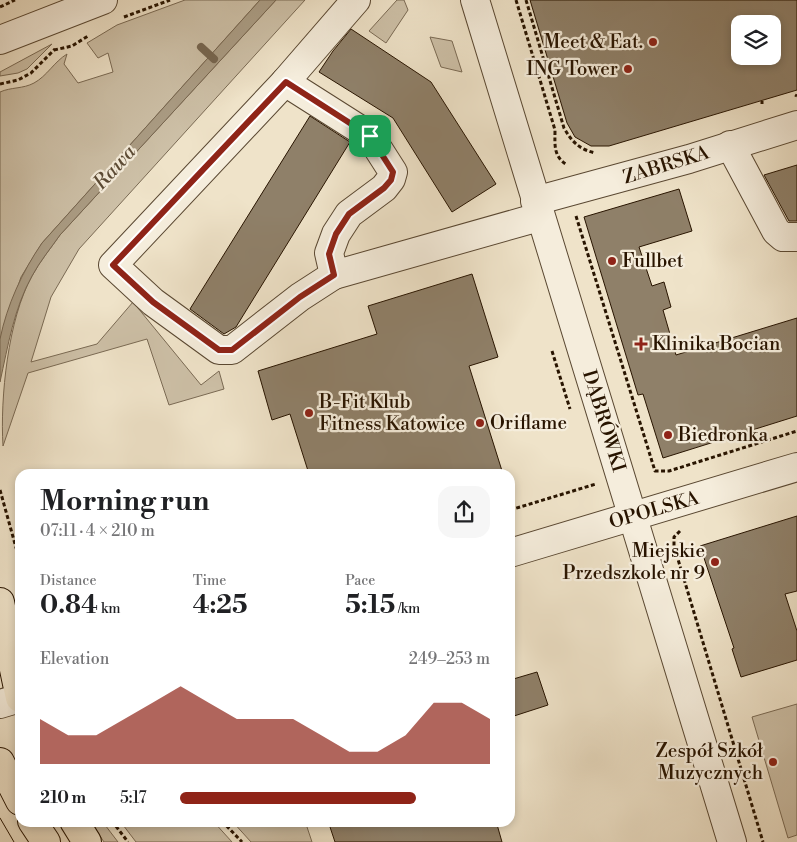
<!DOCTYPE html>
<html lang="en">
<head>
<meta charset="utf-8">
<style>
  :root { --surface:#fff; --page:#f6f6f6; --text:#202124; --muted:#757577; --accent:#8f2418 }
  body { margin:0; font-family:"Libre Bodoni",serif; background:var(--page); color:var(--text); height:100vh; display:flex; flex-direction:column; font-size:19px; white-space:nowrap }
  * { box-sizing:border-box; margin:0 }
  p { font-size:16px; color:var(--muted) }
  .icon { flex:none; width:28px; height:28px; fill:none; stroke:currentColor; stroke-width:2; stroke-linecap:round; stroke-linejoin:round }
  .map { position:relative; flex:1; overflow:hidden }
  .details { position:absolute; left:15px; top:469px; width:500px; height:358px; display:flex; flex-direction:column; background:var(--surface); border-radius:15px; box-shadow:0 2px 8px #0003 }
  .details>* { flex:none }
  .fabs { position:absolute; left:731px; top:15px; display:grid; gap:10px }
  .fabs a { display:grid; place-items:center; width:50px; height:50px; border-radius:10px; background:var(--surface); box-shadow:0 2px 8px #0003; font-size:25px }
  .pin { position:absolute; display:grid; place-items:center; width:42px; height:42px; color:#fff; margin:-21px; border-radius:10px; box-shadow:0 2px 8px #0006 }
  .round { display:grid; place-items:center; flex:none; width:52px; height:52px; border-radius:15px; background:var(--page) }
  .head { display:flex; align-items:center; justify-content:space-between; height:85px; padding:0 25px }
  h1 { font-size:28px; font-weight:700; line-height:38px }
  .metrics { display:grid; grid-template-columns:repeat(3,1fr); gap:8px; height:85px; padding:5px 25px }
  .metrics div { display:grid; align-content:center }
  .metrics b { font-size:25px; font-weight:700 }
  .metrics small { font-size:14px; font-weight:400 }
  .metrics p { font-size:14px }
  .chart { height:140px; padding:10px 25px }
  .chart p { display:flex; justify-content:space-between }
  .chart svg { width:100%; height:90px; margin-top:5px; fill:var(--accent); opacity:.7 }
  ul { padding:0 25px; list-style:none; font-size:16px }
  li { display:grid; grid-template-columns:80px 60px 1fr; align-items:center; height:38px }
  li i { height:12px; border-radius:6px; background:var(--accent) }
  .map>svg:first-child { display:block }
  .green { fill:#cdc0a7; stroke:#7a6a54 }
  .water { fill:#ab9d85; stroke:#776650 }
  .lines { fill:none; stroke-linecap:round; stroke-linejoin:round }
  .stream { stroke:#776650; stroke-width:8 }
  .building { fill:#8f8069; stroke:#281400; fill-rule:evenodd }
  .minor-casing { stroke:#5a4832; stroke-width:30 }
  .major-casing { stroke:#281400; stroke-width:30 }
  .path { stroke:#281400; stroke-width:3; stroke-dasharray:4 2.5; stroke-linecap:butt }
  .minor { stroke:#f5eddc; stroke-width:28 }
  .major { stroke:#efe3c9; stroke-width:28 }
  .tram { stroke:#281400; stroke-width:1 }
  .route-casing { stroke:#fff; stroke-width:10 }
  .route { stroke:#8f2418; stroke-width:6 }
  .poi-dot { fill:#8f2418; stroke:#f5eddc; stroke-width:2 }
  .labels { text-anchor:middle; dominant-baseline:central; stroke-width:4.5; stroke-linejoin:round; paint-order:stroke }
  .poi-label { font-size:19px; fill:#281400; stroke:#f5eddc; text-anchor:start }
  .street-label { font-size:19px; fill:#281400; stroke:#f5eddc }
  .water-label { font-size:20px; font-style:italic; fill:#5c4b35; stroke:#f5eddc }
</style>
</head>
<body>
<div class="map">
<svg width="797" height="842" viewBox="0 0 797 842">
  <rect width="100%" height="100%" fill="#efe3c9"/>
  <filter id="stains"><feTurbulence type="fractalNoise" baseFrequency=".004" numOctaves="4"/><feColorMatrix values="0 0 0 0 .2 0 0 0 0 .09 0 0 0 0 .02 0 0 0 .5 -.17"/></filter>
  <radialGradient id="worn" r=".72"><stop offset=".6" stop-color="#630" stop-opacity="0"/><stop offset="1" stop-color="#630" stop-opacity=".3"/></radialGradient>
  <g class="green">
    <path d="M185,0H260L42,243L21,277L0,340V92C11,87 23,89 34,83C47,76 54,62 67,54L64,64L78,83L113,72L108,53L98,58L87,43L117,25Z"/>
    <path d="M276,0H305L79,249L51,297L31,362L97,344L133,302L201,385L219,371L224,389L169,405L147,339L28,373L3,446C0,398 8,319 32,276C40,261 51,248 60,235Z"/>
    <polygon points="397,0 404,0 408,10 386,43 369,31"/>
    <polygon points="430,37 452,41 462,72 441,67"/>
    <polygon points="52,44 27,69 18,73 0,76 0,72"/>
    <polygon points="797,704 797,835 788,838 752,717"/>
    <polygon points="90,821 102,821 118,842 104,842"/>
    <polygon points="120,821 213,821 232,842 136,842"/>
    <polygon points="232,821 305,821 312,842 251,842"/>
  </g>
  <path class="water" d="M260,0H276L60,235C51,248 40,261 32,276C14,308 8,346 0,382C0,368 0,353 0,339C7,305 22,272 42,243Z"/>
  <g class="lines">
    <polyline class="stream" points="201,47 214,59"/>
  </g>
  <g class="building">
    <path d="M530,0H797V90L609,146H591L575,137L567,123ZM740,24H772V56H740Z"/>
    <polygon points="351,29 431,82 496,184 452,212 393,118 319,72 333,51"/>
    <polygon points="310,116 350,142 236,327 224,334 190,309"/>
    <polygon points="797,165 797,221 789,221 764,175"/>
    <polygon points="679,189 692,231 639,247 652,286 664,282 671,307 663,310 676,355 797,318 797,416 663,458 643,394 638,395 584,217"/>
    <polygon points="472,274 498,357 469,366 503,474 309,474 290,414 272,420 258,371 377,334 368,306"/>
    <polygon points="797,516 797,591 785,594 797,631 797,660 741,677 732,649 734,648 700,546"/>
    <polygon points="537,672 548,705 514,716 510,703 510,680"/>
    <polygon points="328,821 496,821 502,842 335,842"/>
  </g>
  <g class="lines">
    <g class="minor-casing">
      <g id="minor">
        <polyline points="475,0 732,842"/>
        <polyline points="0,40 103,0"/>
        <polyline points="285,82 370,136 393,172 391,179 384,188 349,214 336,234 329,253 334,275 539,217"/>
        <polyline points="730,145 776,231 783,237 797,237"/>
        <polyline points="535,201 689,159 797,125"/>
        <polyline points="334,275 300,297 232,350 219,350 153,302 113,265 285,82 356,0"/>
        <polyline points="510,553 797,467"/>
        <polyline points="0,704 20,698"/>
      </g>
    </g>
    <g class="major-casing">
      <g id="major">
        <polyline points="0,602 20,698"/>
        <polyline points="0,762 20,801"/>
        <polyline points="32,821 46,842"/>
        <polyline points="74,821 87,842"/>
      </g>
    </g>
    <g class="path">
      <path d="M516,0L555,130C555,145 553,156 567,165"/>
      <path d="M526,0L564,128C572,142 579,149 595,153"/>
      <polyline points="0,7 15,0"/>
      <polyline points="124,17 170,0"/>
      <polyline points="54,50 72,46 88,36"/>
      <polyline points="0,84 18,80 31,73 55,49"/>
      <polyline points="795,95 797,96"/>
      <polyline points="762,101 762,104"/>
      <polyline points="576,216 655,471 669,471 797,431"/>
      <polyline points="552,351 570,409"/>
      <polyline points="0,490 20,562"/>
      <polyline points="510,510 596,484"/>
      <polyline points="680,531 674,537 674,546 763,842"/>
      <polyline points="112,821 128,842"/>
      <polyline points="222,821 242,842"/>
    </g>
    <use href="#minor" class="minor"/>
    <use href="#major" class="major"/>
    <polyline class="tram" points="0,818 14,842"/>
  </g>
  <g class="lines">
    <g class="route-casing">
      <polygon id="route" points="286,82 370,136 393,172 391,180 384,188 349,214 336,234 329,254 334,275 300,297 232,350 219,350 153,302 113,265"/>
    </g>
    <use href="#route" class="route"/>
  </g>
  <g class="poi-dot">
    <circle cx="653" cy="42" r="5"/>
    <circle cx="628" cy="69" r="5"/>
    <circle cx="612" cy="261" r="5"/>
    <path d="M638.5 336.5h5v5h5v5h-5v5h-5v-5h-5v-5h5z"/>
    <circle cx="309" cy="413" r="5"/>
    <circle cx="480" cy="423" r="5"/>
    <circle cx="668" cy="435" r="5"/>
    <circle cx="715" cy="562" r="5"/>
    <circle cx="773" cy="762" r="5"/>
  </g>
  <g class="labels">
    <g class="poi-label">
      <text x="643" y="42" text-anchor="end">Meet &amp; Eat.</text>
      <text x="618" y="69" text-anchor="end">ING Tower</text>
      <text x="622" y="261">Fullbet</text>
      <text x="652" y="344">Klinika Bocian</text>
      <text x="319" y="402">B-Fit Klub<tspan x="319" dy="22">Fitness Katowice</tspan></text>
      <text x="490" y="423">Oriflame</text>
      <text x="678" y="435">Biedronka</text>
      <text x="705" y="551" text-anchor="end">Miejskie<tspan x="705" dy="22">Przedszkole nr 9</tspan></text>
      <text x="763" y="751" text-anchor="end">Zespół Szkół<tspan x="763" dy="22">Muzycznych</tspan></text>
    </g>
    <g class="street-label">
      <text transform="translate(666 165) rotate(-17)">ZABRSKA</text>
      <text transform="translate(604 421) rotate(73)">DĄBRÓWKI</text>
      <text transform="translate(654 510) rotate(-16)">OPOLSKA</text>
    </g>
    <g class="water-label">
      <text transform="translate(115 168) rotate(-48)">Rawa</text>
    </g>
  </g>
  <rect width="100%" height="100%" filter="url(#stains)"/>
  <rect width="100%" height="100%" fill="url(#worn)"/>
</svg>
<div class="fabs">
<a><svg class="icon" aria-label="layers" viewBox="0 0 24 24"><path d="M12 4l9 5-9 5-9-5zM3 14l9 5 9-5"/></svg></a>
</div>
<div class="pin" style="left:370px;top:136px;background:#1e9e55"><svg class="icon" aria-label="arrive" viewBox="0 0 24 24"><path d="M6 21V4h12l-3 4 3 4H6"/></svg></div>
<section class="details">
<div class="head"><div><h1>Morning run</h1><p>07:11 · 4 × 210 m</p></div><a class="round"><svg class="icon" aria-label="share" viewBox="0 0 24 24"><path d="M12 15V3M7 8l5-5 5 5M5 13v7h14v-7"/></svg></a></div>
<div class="metrics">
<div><p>Distance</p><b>0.84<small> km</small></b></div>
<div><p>Time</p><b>4:25</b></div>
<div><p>Pace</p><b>5:15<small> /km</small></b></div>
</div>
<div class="chart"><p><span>Elevation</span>249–253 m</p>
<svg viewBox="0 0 160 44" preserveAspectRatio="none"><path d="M0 44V22L10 30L20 30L30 22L40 14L50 6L60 14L70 22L80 22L90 22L100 30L110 38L120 38L130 30L140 14L150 14L160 22V44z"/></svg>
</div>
<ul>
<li><b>210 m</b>5:17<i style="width:76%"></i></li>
</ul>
</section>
</div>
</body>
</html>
